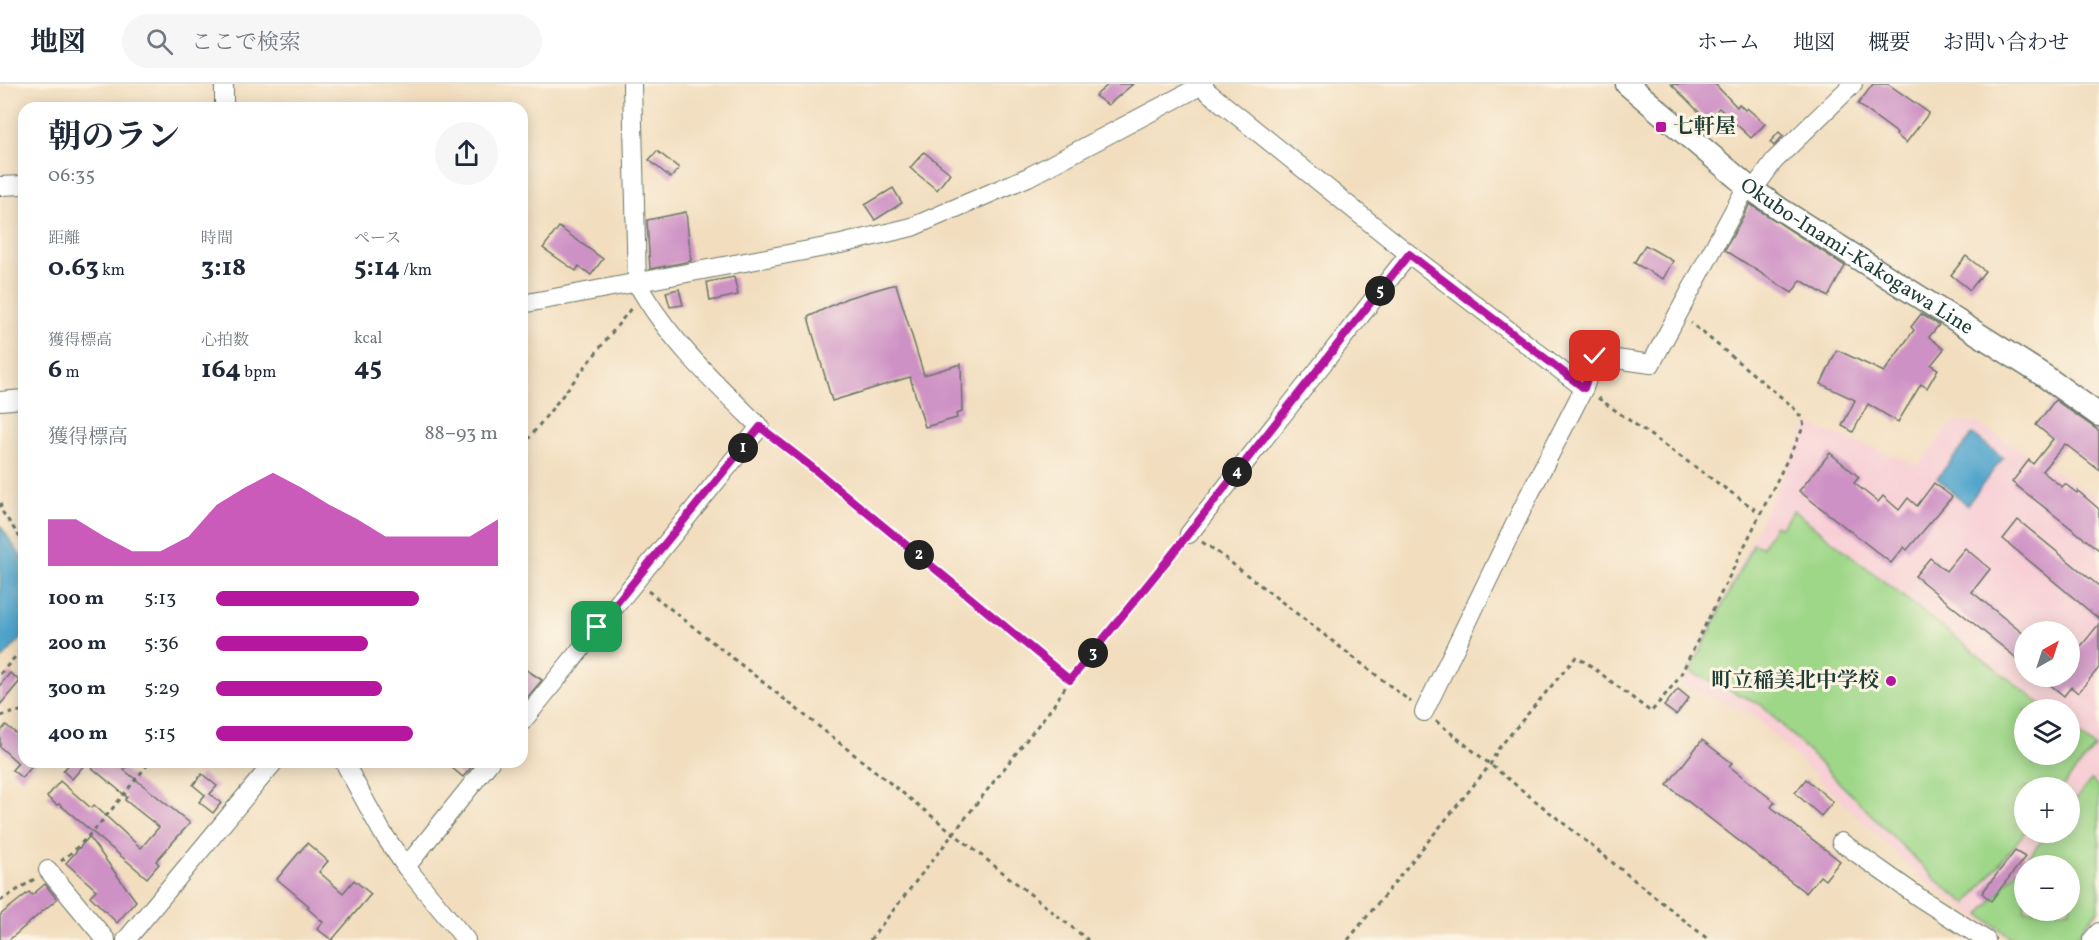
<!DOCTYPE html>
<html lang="ja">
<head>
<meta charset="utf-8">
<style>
  :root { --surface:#fff; --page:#f6f6f7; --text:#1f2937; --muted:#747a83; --line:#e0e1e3; --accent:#b5179e }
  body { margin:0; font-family:Vollkorn,"Noto Serif JP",serif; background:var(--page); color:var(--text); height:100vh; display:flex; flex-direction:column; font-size:22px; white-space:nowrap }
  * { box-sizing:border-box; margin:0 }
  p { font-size:20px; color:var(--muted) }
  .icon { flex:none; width:33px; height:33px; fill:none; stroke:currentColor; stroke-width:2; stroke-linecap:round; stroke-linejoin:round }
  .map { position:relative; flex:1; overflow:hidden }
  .sheet { position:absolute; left:18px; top:18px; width:510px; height:666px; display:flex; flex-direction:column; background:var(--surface); border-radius:18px; box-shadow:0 3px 15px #0003 }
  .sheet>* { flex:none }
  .needle { width:39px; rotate:39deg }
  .controls { position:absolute; left:2014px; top:537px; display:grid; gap:12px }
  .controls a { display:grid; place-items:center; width:66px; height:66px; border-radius:50%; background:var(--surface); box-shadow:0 3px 15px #0003; font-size:30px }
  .pin { position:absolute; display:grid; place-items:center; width:51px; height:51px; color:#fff; margin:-26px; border-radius:12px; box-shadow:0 3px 9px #0006 }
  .km { position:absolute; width:30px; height:30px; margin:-15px; border-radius:50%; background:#222; color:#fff; font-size:16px; line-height:30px; text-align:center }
  .round { display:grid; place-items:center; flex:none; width:63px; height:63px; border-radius:32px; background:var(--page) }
  .summary { display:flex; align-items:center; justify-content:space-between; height:102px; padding:0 30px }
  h1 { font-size:33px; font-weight:700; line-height:45px }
  .figures { display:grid; grid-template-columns:repeat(3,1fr); gap:9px; height:102px; padding:6px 30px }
  .figures div { display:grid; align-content:center }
  .figures b { font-size:26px; font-weight:700 }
  .figures small { font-size:16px; font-weight:400 }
  .figures p { font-size:16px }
  .chart { height:168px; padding:12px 30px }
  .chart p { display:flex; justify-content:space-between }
  .chart svg { width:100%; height:108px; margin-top:6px; fill:var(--accent); opacity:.7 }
  ul { padding:0 30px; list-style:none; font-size:20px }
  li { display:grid; grid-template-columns:96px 72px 1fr; align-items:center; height:45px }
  li i { height:15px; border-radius:8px; background:var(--accent) }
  header { display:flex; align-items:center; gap:36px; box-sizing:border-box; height:84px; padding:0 30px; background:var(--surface); border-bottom:2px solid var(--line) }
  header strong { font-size:28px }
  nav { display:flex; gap:33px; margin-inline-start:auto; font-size:21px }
  .search { width:420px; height:54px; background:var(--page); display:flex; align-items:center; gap:15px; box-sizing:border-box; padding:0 21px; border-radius:33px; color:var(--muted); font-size:22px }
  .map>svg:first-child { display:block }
  .built { fill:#f7cfd5; fill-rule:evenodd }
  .green { fill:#9fd789; stroke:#5f8a5e; stroke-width:1.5; fill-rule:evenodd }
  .water { fill:#50a4cc; stroke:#387080; stroke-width:1.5 }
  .building { fill:#ce91c5 }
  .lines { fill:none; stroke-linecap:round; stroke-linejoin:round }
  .minor-casing { stroke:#697565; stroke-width:20 }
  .major-casing { stroke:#697565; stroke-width:25 }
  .path { stroke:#697565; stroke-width:3; stroke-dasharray:4.5 4.5; stroke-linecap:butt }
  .minor { stroke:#fff; stroke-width:18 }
  .major { stroke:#fff; stroke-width:22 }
  .route-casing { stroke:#fff; stroke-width:12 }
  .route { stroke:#b5179e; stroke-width:8 }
  .poi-dot { fill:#b5179e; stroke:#fcf5e5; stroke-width:2 }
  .labels { text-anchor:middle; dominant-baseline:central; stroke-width:6; stroke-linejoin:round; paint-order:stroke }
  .poi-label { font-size:21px; font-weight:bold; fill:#1f3d34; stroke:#fcf5e5; text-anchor:start }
  .street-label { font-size:21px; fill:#1f3d34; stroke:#fcf5e5 }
</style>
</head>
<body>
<header>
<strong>地図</strong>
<div class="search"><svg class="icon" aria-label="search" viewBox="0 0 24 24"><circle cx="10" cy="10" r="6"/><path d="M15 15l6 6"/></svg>ここで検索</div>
<nav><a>ホーム</a><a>地図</a><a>概要</a><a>お問い合わせ</a></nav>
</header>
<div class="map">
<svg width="2099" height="856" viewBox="0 0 2099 856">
  <rect width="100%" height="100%" fill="#fcf5e5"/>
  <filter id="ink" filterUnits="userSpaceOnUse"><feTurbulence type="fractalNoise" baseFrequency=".0167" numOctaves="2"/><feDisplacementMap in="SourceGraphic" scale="12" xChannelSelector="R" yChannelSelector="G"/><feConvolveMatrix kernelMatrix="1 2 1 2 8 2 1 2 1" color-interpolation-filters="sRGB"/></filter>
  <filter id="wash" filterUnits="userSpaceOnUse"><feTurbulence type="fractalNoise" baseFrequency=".008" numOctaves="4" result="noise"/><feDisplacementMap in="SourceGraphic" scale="24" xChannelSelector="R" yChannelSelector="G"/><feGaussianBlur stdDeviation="1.35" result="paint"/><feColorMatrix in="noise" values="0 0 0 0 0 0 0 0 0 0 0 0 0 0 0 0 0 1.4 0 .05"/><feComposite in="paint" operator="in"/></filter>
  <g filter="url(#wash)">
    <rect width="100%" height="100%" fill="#f2debf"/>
    <path class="built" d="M1956,338L1977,339L2099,414V829L2077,856H2010L1921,794L1754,632L1681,601L1808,340L1919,381L1950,341ZM2025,548H2070V592H2025ZM2025,626H2070V670H2025ZM2025,704H2070V748H2025ZM2025,782H2070V826H2025Z"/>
    <g class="green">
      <polygon points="1793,426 2047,625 2025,626 2025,670 2070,670 2070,644 2095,663 2062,703 2025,704 2025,748 1967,820 1936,796 1762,621 1690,588 1753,460 1762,463 1775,441 1780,444"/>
      <path d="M2091,696L2099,703V825L2074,856H2015L1980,831L2048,749L2070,748V722ZM2025,782H2070V826H2025Z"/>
    </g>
    <g class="water">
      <polygon points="1973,350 2003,374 1967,421 1937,394"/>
      <polygon points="0,441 24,477 24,551 0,577"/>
    </g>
    <g id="blocks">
      <g class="building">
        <polygon points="1109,0 1133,0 1108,21 1095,12"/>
        <polygon points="1671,0 1715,0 1737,23 1739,20 1745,26 1747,24 1765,40 1751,54 1719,24 1707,36"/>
        <polygon points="1873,0 1888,0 1929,29 1906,59 1896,51 1897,49 1858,20"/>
        <polygon points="1779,48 1783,52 1774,62 1770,58"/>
        <polygon points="657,67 679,84 671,94 649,76"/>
        <polygon points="924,68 950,89 937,106 910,84"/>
        <polygon points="893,104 902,119 875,136 865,121"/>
        <polygon points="1750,120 1845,182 1828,213 1801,196 1792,209 1725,166"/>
        <polygon points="686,128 691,177 650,185 647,136"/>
        <polygon points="559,143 603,175 591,191 579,182 576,187 543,164"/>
        <polygon points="1645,161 1673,177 1663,195 1634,179"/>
        <polygon points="1966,172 1985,187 1970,206 1951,191"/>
        <polygon points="734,193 738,211 710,217 707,198"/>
        <polygon points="896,200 924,291 961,280 962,328 956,330 957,334 925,343 910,293 832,317 808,233 847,214"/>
        <polygon points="679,205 683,221 670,223 666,208"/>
        <polygon points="1921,230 1939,241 1929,253 1944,265 1931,281 1938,285 1927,304 1921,300 1898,338 1868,320 1853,348 1842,342 1855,316 1821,300 1837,266 1884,288 1914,246 1911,243"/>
        <polygon points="2055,316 2099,347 2099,386 2065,360 2042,387 2062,403 2065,400 2077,409 2078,407 2099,425 2099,466 2012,398 2029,376 2033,380 2053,355 2036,341"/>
        <polygon points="1830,369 1859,393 1854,399 1878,418 1883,412 1899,426 1908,414 1917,422 1934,399 1952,413 1907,466 1904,463 1891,479 1799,407"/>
        <polygon points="2018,436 2099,502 2099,535 2003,455"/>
        <polygon points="1965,464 1990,485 1972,508 2025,551 2025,581 1915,492 1930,474 1946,487"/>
        <polygon points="2099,540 2099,584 2078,609 2071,603 2064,612 2040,592 2070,592 2070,560 2077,567"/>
        <polygon points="522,583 542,596 522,620"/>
        <polygon points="10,589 20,597 0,621 0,601"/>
        <polygon points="1678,605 1689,614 1676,631 1664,622"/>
        <polygon points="6,641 24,656 24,678 36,678 22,694 12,686 18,679 0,663 0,648"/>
        <polygon points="1702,656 1732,679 1729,682 1775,718 1771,723 1840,777 1825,796 1820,792 1806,809 1667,701"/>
        <polygon points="71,678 131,678 124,686 190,739 156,777 159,780 147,794 59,720 57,721 47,713 60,697 91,724 94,721 141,764 159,743 125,716 127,713 86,679 72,695 63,687"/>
        <polygon points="445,678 476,678 463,693"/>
        <polygon points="202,690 217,702 210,710 221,719 213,729 199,718 205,711 193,701"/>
        <polygon points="1806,695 1833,718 1821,732 1795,709"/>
        <polygon points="89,753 136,817 117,839 90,812 96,806 66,779"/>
        <polygon points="307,759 328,777 319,788 343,809 354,796 371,810 332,856 317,845 323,838 307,824 309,822 277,795"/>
        <polygon points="2015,767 2025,773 1991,817 1982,809"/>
        <polygon points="45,800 57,815 9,856 0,856 0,831 29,808 32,811"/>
      </g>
    </g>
  </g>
  <g filter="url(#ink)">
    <use href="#blocks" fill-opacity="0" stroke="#697565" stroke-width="1.5"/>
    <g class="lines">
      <g class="minor-casing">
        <g id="minor">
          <polyline points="224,0 224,24"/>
          <polyline points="1198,0 1409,170 1584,304"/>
          <polyline points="0,102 24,101"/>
          <polyline points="1753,106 1774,77 1853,0"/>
          <polyline points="522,220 841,160 912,143 1028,93 1204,0"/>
          <polyline points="0,317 24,315"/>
          <polyline points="1189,450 1409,170"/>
          <polyline points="1424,628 1529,411 1584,304 1595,272 1651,280 1747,102"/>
          <path d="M522,638L760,343C715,299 667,254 637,199L632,0"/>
          <polyline points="344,678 382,748 406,783 466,856"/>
          <polyline points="1841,758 1920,814 1986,856"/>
          <polyline points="406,783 490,678"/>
          <polyline points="48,786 106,856"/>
          <polyline points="126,856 274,678"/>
          <polyline points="2092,856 2099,848"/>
        </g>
      </g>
      <g class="major-casing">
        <g id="major">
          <path id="s1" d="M1627,0L1747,102L1780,125L2043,291L2099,331"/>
        </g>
      </g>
      <g class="path">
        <polyline points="1598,314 1760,429"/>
        <polyline points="772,352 1070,596"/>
        <polyline points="522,363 632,223"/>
        <polyline points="0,419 3,429 24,459"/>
        <polyline points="1202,458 1216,467 1411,618"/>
        <polyline points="648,507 1088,856"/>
        <polyline points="0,590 24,563"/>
        <polyline points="0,632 24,626"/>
        <polyline points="1436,637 1709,856"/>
        <path d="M61,777C96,750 122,711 150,678"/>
        <polyline points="0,817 36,794"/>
        <polyline points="870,856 1053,622 1070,596 1180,461"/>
        <polyline points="1348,856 1490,681 1498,665 1576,573 1587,579 1651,628 1679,594 1804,342 1802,334 1792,322 1691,239"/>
      </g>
      <use href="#minor" class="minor"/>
      <use href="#major" class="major"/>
    </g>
  </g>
  <g class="lines" filter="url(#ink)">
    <g class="route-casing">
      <polyline id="route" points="597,543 760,343 814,385 1070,596 1166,478 1409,170 1584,304 1595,272"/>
    </g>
    <use href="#route" class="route"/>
  </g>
  <g class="poi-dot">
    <rect x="1655" y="37" width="12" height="12" rx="3"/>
    <circle cx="1891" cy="597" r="6"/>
  </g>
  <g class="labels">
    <g class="poi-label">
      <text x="1673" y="43">七軒屋</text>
      <text x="1879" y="597" text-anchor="end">町立稲美北中学校</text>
    </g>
    <g class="street-label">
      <text stroke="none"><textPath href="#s1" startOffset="288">Okubo-Inami-Kakogawa Line</textPath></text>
    </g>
  </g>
</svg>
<div class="controls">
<a><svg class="needle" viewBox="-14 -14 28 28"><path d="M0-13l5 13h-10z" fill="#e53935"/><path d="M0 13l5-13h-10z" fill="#747a83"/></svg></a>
<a><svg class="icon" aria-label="layers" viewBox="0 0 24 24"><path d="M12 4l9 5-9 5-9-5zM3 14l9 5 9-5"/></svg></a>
<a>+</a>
<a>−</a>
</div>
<div class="pin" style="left:597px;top:543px;background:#1e9e55"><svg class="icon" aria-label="arrive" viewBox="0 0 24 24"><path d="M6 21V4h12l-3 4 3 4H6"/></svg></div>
<div class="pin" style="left:1595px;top:272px;background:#d93025"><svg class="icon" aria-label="check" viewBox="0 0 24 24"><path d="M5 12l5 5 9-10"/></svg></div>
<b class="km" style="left:743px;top:364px">1</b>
<b class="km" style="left:919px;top:471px">2</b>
<b class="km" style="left:1093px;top:569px">3</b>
<b class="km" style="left:1237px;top:388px">4</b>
<b class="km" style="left:1380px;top:207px">5</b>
<section class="sheet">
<div class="summary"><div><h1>朝のラン</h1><p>06:35</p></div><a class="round"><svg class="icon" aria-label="share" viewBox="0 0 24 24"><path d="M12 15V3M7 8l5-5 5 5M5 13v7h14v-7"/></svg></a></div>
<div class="figures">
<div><p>距離</p><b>0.63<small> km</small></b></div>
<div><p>時間</p><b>3:18</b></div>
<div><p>ペース</p><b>5:14<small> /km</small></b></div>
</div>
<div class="figures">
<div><p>獲得標高</p><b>6<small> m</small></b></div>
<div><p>心拍数</p><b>164<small> bpm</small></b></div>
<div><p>kcal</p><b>45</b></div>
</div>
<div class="chart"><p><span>獲得標高</span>88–93 m</p>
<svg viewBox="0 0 160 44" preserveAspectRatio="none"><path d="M0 44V25L10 25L20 32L30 38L40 38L50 32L60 19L70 12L80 6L90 12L100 19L110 25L120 32L130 32L140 32L150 32L160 25V44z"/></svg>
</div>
<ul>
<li><b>100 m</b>5:13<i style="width:72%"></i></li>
<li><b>200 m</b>5:36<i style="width:54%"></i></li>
<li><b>300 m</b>5:29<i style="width:59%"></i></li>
<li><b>400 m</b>5:15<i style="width:70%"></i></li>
</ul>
</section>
</div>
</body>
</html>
